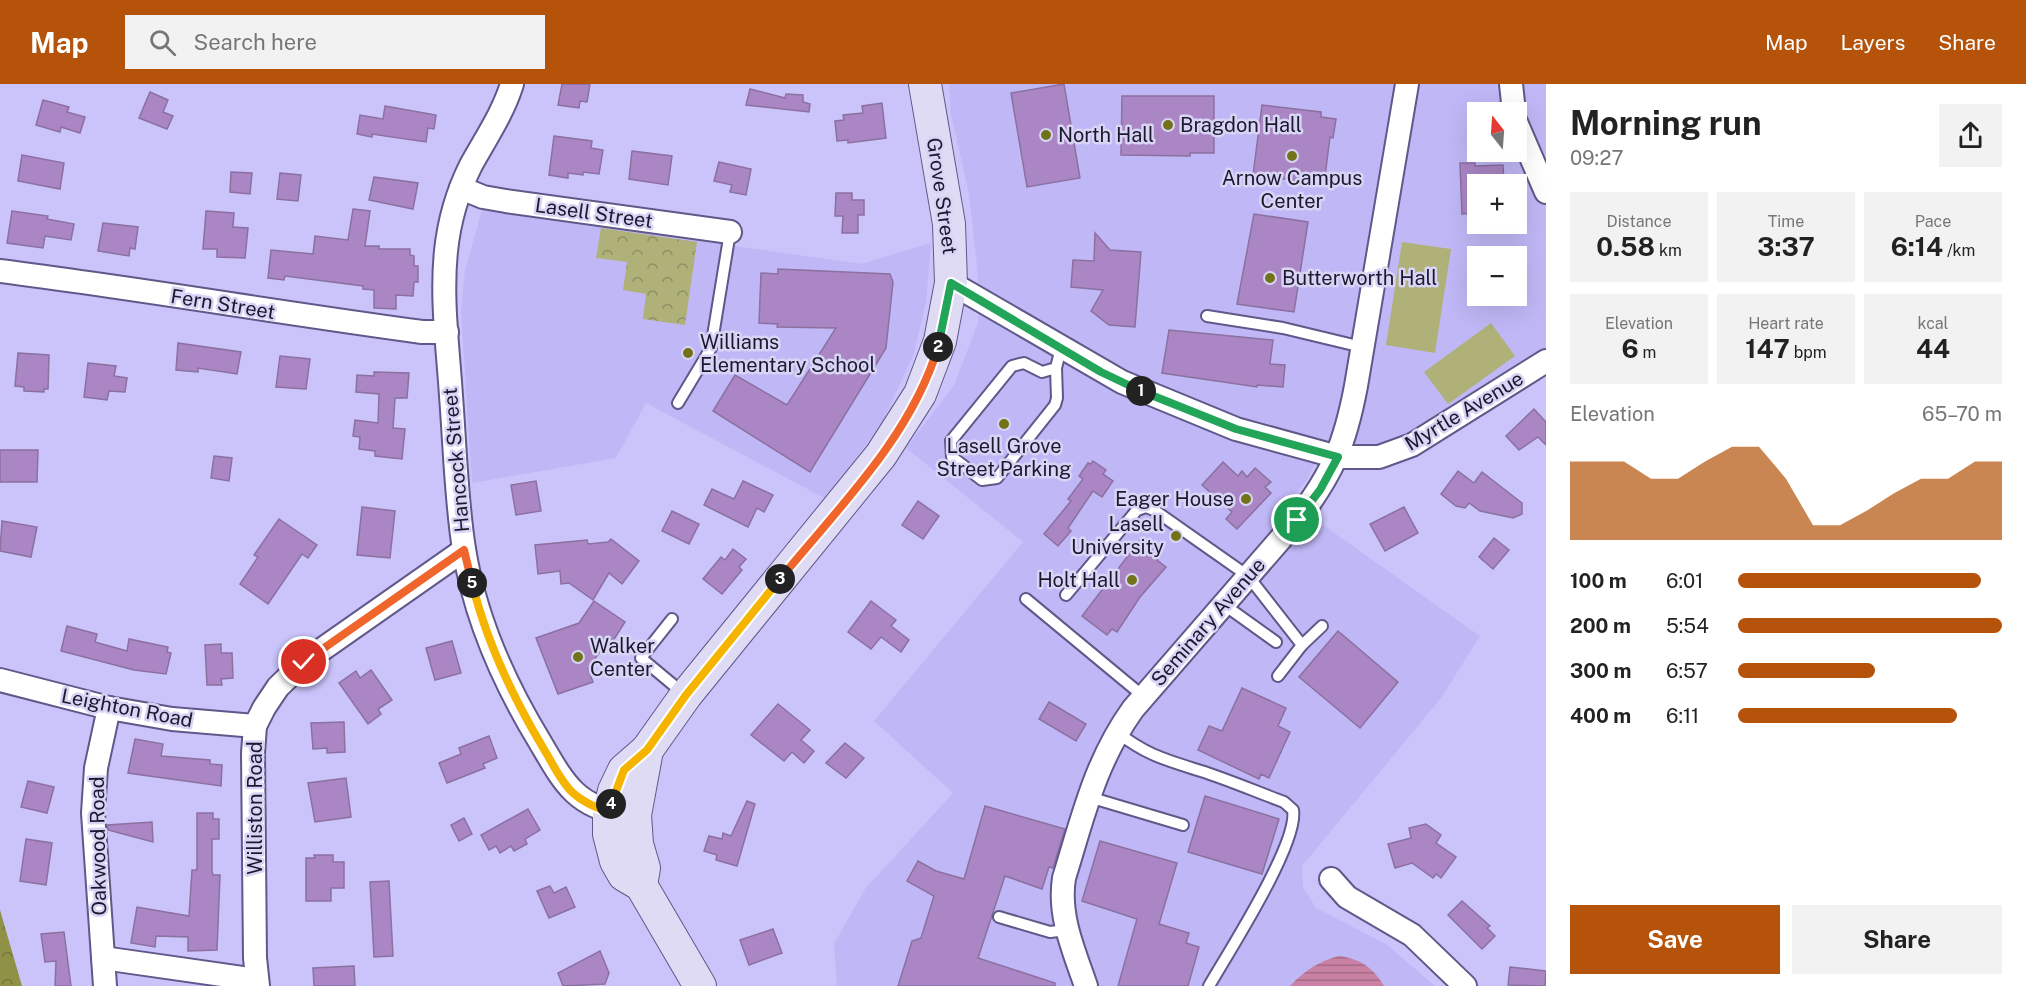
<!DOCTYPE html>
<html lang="en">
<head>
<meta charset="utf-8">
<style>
  :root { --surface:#fff; --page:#f2f2f2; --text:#222; --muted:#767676; --accent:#b45309 }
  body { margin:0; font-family:"Public Sans",sans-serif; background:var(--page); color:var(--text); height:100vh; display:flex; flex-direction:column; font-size:22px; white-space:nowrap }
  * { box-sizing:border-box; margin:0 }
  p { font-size:20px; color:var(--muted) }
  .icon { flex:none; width:33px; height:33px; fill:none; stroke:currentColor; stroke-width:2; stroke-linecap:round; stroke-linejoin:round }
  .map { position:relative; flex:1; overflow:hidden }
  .drawer { display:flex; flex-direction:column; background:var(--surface); width:480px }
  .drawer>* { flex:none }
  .needle { width:39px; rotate:343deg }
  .fabs { position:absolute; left:1467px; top:18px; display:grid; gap:12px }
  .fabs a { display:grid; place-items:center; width:60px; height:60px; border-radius:0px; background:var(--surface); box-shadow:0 6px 24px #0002; font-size:30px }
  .pin { position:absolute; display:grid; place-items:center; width:51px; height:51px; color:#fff; margin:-26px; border:3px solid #fff; border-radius:50%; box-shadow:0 2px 6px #0007 }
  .km { position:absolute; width:30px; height:30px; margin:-15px; border-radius:50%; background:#222; color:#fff; font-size:16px; line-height:30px; text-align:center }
  .round { display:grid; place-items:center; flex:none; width:63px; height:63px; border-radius:0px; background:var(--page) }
  .summary { display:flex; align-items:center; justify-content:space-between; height:102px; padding:0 24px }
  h1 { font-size:33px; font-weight:700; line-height:45px }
  .stats { display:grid; grid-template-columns:repeat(3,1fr); gap:9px; height:102px; padding:6px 24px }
  .stats div { display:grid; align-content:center; border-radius:0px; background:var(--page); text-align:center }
  .stats b { font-size:26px; font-weight:700 }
  .stats small { font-size:16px; font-weight:400 }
  .stats p { font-size:16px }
  .chart { height:168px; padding:12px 24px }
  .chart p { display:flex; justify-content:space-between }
  .chart svg { width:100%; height:108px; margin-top:6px; fill:var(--accent); opacity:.7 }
  .primary-button { display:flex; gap:12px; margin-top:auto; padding:12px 24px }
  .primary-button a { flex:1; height:69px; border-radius:0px; background:var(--accent); color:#fff; font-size:24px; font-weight:700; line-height:69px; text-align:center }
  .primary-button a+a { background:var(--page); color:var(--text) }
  ul { padding:0 24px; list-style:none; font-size:20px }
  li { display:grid; grid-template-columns:96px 72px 1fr; align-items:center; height:45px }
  li i { height:15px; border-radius:8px; background:var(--accent) }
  header { display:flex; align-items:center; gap:36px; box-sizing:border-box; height:84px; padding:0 30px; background:var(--accent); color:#fff }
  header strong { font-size:28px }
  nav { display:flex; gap:33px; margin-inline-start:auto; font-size:21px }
  .search { width:420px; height:54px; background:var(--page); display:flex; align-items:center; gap:15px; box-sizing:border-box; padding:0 21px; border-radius:0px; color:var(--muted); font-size:22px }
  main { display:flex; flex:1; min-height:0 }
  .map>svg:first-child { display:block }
  .built { fill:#c0b8f6; fill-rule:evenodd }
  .grass { fill:#afb179 }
  .forest { fill:url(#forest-crowns) }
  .park { fill:url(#park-crowns) }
  .water { fill:url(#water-rules) }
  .building { fill:#aa86c5; stroke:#8b70a0; stroke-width:1.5 }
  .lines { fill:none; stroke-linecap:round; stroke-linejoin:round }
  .lane-casing { stroke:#5f5888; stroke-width:14 }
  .street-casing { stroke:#5f5888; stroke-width:26 }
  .secondary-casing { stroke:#5f5888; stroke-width:34 }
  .lane { stroke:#fff; stroke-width:10 }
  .street { stroke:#fff; stroke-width:22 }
  .secondary { stroke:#e0dbf5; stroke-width:32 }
  .split-1-casing { stroke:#fff; stroke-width:12 }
  .split-2-casing { stroke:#fff; stroke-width:12 }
  .split-3-casing { stroke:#fff; stroke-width:12 }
  .split-4-casing { stroke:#fff; stroke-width:12 }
  .split-5-casing { stroke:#fff; stroke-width:12 }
  .split-6-casing { stroke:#fff; stroke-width:12 }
  .split-1 { stroke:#22a559; stroke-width:8 }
  .split-2 { stroke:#22a559; stroke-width:8 }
  .split-3 { stroke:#f0652b; stroke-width:8 }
  .split-4 { stroke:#f5b400; stroke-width:8 }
  .split-5 { stroke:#f5b400; stroke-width:8 }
  .split-6 { stroke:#f0652b; stroke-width:8 }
  .poi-dot { fill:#727319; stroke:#d8d4f6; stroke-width:2 }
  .labels { text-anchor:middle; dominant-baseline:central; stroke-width:5; stroke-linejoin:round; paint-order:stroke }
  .poi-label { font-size:20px; fill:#1c192d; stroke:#d8d4f6; text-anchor:start }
  .street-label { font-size:20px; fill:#1c192d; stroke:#d8d4f6 }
</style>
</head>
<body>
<header>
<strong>Map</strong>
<div class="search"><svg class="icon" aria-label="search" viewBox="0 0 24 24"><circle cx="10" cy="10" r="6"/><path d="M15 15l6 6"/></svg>Search here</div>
<nav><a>Map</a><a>Layers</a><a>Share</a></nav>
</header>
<main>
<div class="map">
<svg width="1546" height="902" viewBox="0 0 1546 902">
  <defs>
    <pattern id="forest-crowns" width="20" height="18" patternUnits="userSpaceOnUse" patternTransform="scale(1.5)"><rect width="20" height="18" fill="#8f9146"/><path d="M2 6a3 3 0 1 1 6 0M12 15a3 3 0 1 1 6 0" fill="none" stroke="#74763b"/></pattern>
    <pattern id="park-crowns" width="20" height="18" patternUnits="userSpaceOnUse" patternTransform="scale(1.5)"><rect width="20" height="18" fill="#afb179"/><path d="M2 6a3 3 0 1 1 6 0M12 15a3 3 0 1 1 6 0" fill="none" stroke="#8e8f64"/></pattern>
    <pattern id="water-rules" width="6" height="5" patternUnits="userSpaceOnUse" patternTransform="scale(1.5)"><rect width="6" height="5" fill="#ca82a4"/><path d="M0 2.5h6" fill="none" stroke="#a36a86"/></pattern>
  </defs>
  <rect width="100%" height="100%" fill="#cac4fb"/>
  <g class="built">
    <path d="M949,0H1546V268L1400,358L1370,367L1323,361L1307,396L1289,417L1480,552L1441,614L1302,782L1303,803L1316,824L1386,860L1435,902H837L834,860L865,805L953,709L874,637L1023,458L906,364L954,301L978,239V191L969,110L951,30ZM1478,28H1516V68H1478ZM1478,100H1516V140H1478ZM1478,172H1516V212H1478Z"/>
    <polygon points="482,126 861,180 931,159 926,219 913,272 882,339 826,415 646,319 616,374 472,399 461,228 465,186"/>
  </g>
  <g class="grass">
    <polygon points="1402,158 1451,165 1435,269 1386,261"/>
    <polygon points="1491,239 1515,272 1448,320 1424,288"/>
  </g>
  <polygon class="forest" points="0,826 22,902 0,902"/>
  <polygon class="park" points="601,144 697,158 685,241 643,235 646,210 623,206 627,178 596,174"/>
  <path class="water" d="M1339,872C1360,875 1373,883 1384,902H1290C1304,887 1319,877 1339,872Z"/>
  <g class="building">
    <polygon points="562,0 590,0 587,18 580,17 579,24 558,21"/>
    <polygon points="1064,0 1080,94 1027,103 1011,9"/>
    <polygon points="750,5 785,14 786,10 803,11 803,18 810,20 809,28 746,21"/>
    <polygon points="150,8 168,16 163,28 173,32 167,45 139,34"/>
    <polygon points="1122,12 1214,12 1214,69 1190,69 1190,72 1121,71"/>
    <polygon points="43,16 69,23 67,28 85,33 80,49 61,43 60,48 36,41"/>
    <polygon points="882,19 886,54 848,59 848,56 837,57 835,37 844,36 843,31 863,29 862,22"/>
    <polygon points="1262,21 1321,28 1321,33 1336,35 1333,54 1330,53 1324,100 1253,91"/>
    <polygon points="385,22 436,31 434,45 428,44 426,58 372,50 372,53 357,50 360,31 383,35"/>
    <polygon points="554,52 592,57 591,64 603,66 599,90 583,88 583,91 568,89 568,94 549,91"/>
    <polygon points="632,67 672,72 668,101 629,95"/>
    <polygon points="22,71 64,79 60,105 18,97"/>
    <polygon points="719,78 751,85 746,111 730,108 732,101 714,97"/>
    <polygon points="1460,79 1475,79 1475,82 1503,81 1504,100 1478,100 1478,129 1462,130"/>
    <polygon points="231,88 252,89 250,110 230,108"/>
    <polygon points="280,89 301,91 298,117 277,115"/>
    <polygon points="374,93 418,99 413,125 369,116"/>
    <polygon points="836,109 852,109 852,116 864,116 864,131 858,131 858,149 842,149 843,132 835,132"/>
    <polygon points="353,125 370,127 365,162 379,162 379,165 410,165 410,171 414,172 414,182 418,182 418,198 414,198 413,212 396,211 396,225 374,224 374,206 363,205 363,202 285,192 284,196 268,194 271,166 313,170 315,152 348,156"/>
    <polygon points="12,127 48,132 47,135 74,140 71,156 45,152 43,164 7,159"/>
    <polygon points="206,127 234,129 233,143 248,144 245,174 217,173 217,165 203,165"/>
    <polygon points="1254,130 1308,138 1294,228 1237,220"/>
    <polygon points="103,139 138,143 135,165 130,164 129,172 98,167"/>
    <polygon points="1095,149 1110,166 1141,168 1135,243 1109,241 1091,227 1103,206 1071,203 1073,176 1094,177"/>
    <polygon points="778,185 890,190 893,198 886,264 810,388 713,327 735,291 787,321 836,244 777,243 778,240 759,239 761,189 778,190"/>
    <polygon points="1169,246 1273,256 1270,280 1285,281 1283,303 1257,301 1257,303 1162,289"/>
    <polygon points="178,259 241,268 237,290 198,284 198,288 176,286"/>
    <polygon points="18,269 49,271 48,305 44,305 44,308 24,307 24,303 15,302"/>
    <polygon points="280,272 310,275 306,305 276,303"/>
    <polygon points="88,279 116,282 114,292 127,294 125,308 109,307 107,316 84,313"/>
    <polygon points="374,288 409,289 407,314 395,314 393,344 405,345 402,375 375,372 375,367 359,365 360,353 353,352 355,336 378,339 379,310 356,308 357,291 374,292"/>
    <polygon points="1534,325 1546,338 1546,361 1538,353 1519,366 1506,352"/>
    <polygon points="0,366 38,366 37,398 0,398"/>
    <polygon points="214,372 232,374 229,397 211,394"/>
    <polygon points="1093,377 1106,386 1103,390 1113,397 1102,413 1093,407 1068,444 1071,447 1058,462 1044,450 1071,417 1068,415 1083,395 1079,392 1088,379 1091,380"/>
    <polygon points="1223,378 1238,392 1242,387 1247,393 1255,384 1271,398 1265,403 1271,409 1237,445 1226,435 1232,428 1202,401"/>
    <polygon points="1458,387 1474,399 1482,388 1522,419 1522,430 1513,434 1480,427 1469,419 1465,424 1456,422 1441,410"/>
    <polygon points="536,397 541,427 516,431 511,401"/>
    <polygon points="743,397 773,411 764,428 757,424 748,443 704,421 712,405 734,415"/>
    <polygon points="918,417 939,432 923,455 902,441"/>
    <polygon points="362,423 395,427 390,474 357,471"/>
    <polygon points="1404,423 1418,449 1385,467 1370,440"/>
    <polygon points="672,427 699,440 689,460 662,447"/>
    <polygon points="279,435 317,461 308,474 302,470 268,520 240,500 258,473 254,471"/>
    <polygon points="2,437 37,443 31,473 0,467"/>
    <polygon points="1494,454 1509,466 1493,485 1479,473"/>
    <polygon points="611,455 639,477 622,500 609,489 593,516 569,499 561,500 560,487 538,490 535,461 587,456 588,460 608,458"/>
    <polygon points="1140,456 1161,471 1157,476 1166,483 1140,513 1117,548 1112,545 1107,551 1082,532"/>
    <polygon points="733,465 746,475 739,483 742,486 722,510 703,495 721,473 725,476"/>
    <polygon points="594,517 625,538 613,557 609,554 588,585 593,598 558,610 536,554 579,539"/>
    <polygon points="871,517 896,536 891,542 909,556 901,568 881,553 871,565 848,548"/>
    <polygon points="67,542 97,550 95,558 127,567 129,555 168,563 167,568 171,569 166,590 134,586 61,567"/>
    <polygon points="1338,547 1398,598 1360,644 1299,593"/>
    <polygon points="452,557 461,589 435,596 426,564"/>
    <polygon points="221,560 221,569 232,569 233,594 221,595 222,601 207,601 205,561"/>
    <polygon points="371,586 392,616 378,625 381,630 368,640 339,599 356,587 360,594"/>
    <polygon points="1242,604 1286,624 1278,642 1290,648 1269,694 1261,690 1259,695 1198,666 1209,642 1222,647"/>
    <polygon points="1049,618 1086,640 1076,657 1039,635"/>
    <polygon points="778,620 810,646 801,656 814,667 804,679 792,668 784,677 751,651"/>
    <polygon points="344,638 345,668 327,669 327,664 313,665 311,639"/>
    <polygon points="489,652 497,674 483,680 485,684 447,699 439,679 461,670 459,664"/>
    <polygon points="135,655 163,660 161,672 210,676 210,680 222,681 221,702 128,689"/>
    <polygon points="845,659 864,674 846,694 826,679"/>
    <polygon points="346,694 351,733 315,738 308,699"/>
    <polygon points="28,697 54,703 47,729 21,723"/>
    <polygon points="1205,712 1279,735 1262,790 1188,768"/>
    <polygon points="747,717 755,720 737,782 716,776 717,771 704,767 709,752 722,755 723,749 731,752"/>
    <polygon points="985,722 1065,745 1053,784 1049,783 1042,805 1005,792 978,874 1055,899 1055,902 898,902 912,857 921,854 934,812 907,797 918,777 936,787 964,795"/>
    <polygon points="528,725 540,746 525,755 527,760 514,767 511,762 500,769 496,762 489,766 481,751"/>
    <polygon points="197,729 213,729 213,735 219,735 219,755 212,755 212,787 213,791 220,791 217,866 188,867 188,853 156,852 155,863 131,859 137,823 189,832 192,786 197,786"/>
    <polygon points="464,734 472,750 459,757 451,741"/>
    <polygon points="152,738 153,758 108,746 107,741"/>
    <polygon points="1426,740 1441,751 1436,759 1456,773 1441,794 1436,790 1433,794 1412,779 1395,784 1388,760 1411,754 1409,744"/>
    <polygon points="26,755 52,759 46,801 20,797"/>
    <polygon points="1100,757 1177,779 1159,840 1189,849 1186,859 1199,863 1188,902 1118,902 1137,835 1082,817"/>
    <polygon points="314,771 333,771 333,778 344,778 344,804 331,804 331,817 306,817 306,774 315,774"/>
    <polygon points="389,797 393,872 374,873 370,798"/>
    <polygon points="550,802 554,809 566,803 575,823 549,834 537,807"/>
    <polygon points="1462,817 1490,842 1487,844 1495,852 1482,865 1448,831"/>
    <polygon points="773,845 782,869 749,881 740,856"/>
    <polygon points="64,848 71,902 55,902 56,877 45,878 41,850"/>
    <polygon points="600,867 609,889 605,900 563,902 558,889"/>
    <polygon points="354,882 355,902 314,902 313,884"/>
    <polygon points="1510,883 1546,887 1545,902 1508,901"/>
  </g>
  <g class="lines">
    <g class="lane-casing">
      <g id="lane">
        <polyline points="1207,232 1283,244 1362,263"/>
        <polyline points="1056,284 1042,288 1024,279 1012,282 951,357 952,373 982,396 997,394 1055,321 1057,314 1056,284 1061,264"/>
        <polyline points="678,319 711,264 730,148"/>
        <polyline points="1066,511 1137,426 1146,423 1154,426 1248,492 1302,561 1322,542"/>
        <polyline points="1026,515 1143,612"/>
        <polyline points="1223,520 1276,558"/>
        <polyline points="672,535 641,574 683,609"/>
        <polyline points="1278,592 1302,561"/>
        <path d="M1117,648C1146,671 1166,676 1201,687C1229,696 1257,708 1284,718L1293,726C1299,759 1228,869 1209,902"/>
        <polyline points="1089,713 1183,741"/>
        <polyline points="999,833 1050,848 1067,846"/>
      </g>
    </g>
    <g class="street-casing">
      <g id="street">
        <path d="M512,0C503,29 486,54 471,81C458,107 449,138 446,167C441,215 448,264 451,312C455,363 456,415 464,465C475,534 504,599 540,658C563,697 575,723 624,730"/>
        <polyline points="1511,0 1514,28"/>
        <polyline points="1516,38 1546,108"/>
        <polyline points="461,104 483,113 506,117 730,148"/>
        <path d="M0,187C141,205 281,229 422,248H447"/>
        <polyline points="951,199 1122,298 1236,345 1338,373 1379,373 1412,361 1546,277"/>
        <polyline points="0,596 109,624 172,635 255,642"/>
        <polyline points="1331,795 1347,813 1412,851 1465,902"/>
        <polyline points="103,874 257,896"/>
        <polyline points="105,902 93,729 96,684 109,624"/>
        <polyline points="258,902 255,874 253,669 255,642 264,624 278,603 304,578 464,466"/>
        <path d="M1086,902C1074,867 1058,832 1064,794C1083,733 1095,678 1133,625L1297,436C1333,389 1345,360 1356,302L1407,0"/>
      </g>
    </g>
    <g class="secondary-casing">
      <g id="secondary">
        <polyline points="641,801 644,784 637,760 635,731 647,666"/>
        <polyline points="700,902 641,801 624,791 616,777 609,750 609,728 614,707 624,686 647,666 686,611 881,371 920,310 940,257 951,199 949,140 925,0"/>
      </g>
    </g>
    <use href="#lane" class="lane"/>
    <use href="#street" class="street"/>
    <use href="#secondary" class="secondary"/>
  </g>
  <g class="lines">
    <g class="split-1-casing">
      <polyline id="split-1" points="1141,307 1236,345 1338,373 1320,406 1297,436"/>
    </g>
    <g class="split-2-casing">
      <polyline id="split-2" points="938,263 951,199 1101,288 1141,307"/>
    </g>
    <g class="split-3-casing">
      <path id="split-3" d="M780,495C838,424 911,353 938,263"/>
    </g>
    <g class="split-4-casing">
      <polyline id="split-4" points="611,720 624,686 647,666 686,611 780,495"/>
    </g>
    <g class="split-5-casing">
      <path id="split-5" d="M472,499C487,560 513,614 545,667C553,680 561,698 573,709C584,719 596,723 609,728L611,720"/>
    </g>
    <g class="split-6-casing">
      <polyline id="split-6" points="304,578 464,466 472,499"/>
    </g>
    <use href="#split-1" class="split-1"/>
    <use href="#split-2" class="split-2"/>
    <use href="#split-3" class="split-3"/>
    <use href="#split-4" class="split-4"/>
    <use href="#split-5" class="split-5"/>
    <use href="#split-6" class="split-6"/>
  </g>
  <g class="poi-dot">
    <circle cx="1168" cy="41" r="6"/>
    <circle cx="1046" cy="51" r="6"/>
    <circle cx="1292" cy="72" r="6"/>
    <circle cx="1270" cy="194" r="6"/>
    <circle cx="688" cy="269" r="6"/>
    <circle cx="1004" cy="340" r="6"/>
    <circle cx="1246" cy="415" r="6"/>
    <circle cx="1176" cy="452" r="6"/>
    <circle cx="1132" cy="496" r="6"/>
    <circle cx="578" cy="573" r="6"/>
  </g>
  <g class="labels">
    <g class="poi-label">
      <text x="1180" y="41">Bragdon Hall</text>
      <text x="1058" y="51">North Hall</text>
      <text x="1292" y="94" text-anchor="middle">Arnow Campus<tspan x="1292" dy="23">Center</tspan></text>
      <text x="1282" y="194">Butterworth Hall</text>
      <text x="700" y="258">Williams<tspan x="700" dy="23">Elementary School</tspan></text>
      <text x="1004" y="362" text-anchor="middle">Lasell Grove<tspan x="1004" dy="23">Street Parking</tspan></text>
      <text x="1234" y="415" text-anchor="end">Eager House</text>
      <text x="1164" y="440" text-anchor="end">Lasell<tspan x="1164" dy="23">University</tspan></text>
      <text x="1120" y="496" text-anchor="end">Holt Hall</text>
      <text x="590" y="562">Walker<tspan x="590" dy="23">Center</tspan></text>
    </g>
    <g class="street-label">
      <text transform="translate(942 112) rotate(82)">Grove Street</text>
      <text transform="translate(594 129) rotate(8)">Lasell Street</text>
      <text transform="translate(223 220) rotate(9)">Fern Street</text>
      <text transform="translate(1464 327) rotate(-31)">Myrtle Avenue</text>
      <text transform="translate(456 376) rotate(-95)">Hancock Street</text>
      <text transform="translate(1208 538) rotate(-49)">Seminary Avenue</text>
      <text transform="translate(127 624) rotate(11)">Leighton Road</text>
      <text transform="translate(255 724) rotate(-90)">Williston Road</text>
      <text transform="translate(98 762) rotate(-91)">Oakwood Road</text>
    </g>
  </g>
</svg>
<div class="fabs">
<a><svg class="needle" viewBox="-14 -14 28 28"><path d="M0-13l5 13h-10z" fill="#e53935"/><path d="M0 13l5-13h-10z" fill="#767676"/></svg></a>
<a>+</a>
<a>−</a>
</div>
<div class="pin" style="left:1297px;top:436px;background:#1e9e55"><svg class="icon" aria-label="arrive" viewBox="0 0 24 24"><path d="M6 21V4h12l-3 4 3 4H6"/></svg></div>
<div class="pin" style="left:304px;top:578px;background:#d93025"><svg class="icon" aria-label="check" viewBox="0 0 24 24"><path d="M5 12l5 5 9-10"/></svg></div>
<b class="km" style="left:1141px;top:307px">1</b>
<b class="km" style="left:938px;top:263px">2</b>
<b class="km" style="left:780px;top:495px">3</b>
<b class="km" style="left:611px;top:720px">4</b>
<b class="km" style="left:472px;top:499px">5</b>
</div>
<section class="drawer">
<div class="summary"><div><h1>Morning run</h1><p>09:27</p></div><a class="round"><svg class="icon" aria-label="share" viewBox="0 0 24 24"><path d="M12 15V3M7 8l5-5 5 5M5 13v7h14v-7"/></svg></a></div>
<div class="stats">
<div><p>Distance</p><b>0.58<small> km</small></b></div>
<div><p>Time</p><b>3:37</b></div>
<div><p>Pace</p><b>6:14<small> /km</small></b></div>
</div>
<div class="stats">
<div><p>Elevation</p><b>6<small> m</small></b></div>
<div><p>Heart rate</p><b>147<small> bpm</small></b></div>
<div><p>kcal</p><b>44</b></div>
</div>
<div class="chart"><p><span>Elevation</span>65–70 m</p>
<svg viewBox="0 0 160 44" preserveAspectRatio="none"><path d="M0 44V12L10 12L20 12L30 19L40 19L50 12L60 6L70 6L80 19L90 38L100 38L110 32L120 25L130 19L140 19L150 12L160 12V44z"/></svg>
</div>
<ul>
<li><b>100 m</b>6:01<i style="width:92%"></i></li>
<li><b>200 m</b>5:54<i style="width:100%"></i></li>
<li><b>300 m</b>6:57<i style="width:52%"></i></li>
<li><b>400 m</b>6:11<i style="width:83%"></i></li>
</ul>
<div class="primary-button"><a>Save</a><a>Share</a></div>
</section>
</main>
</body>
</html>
